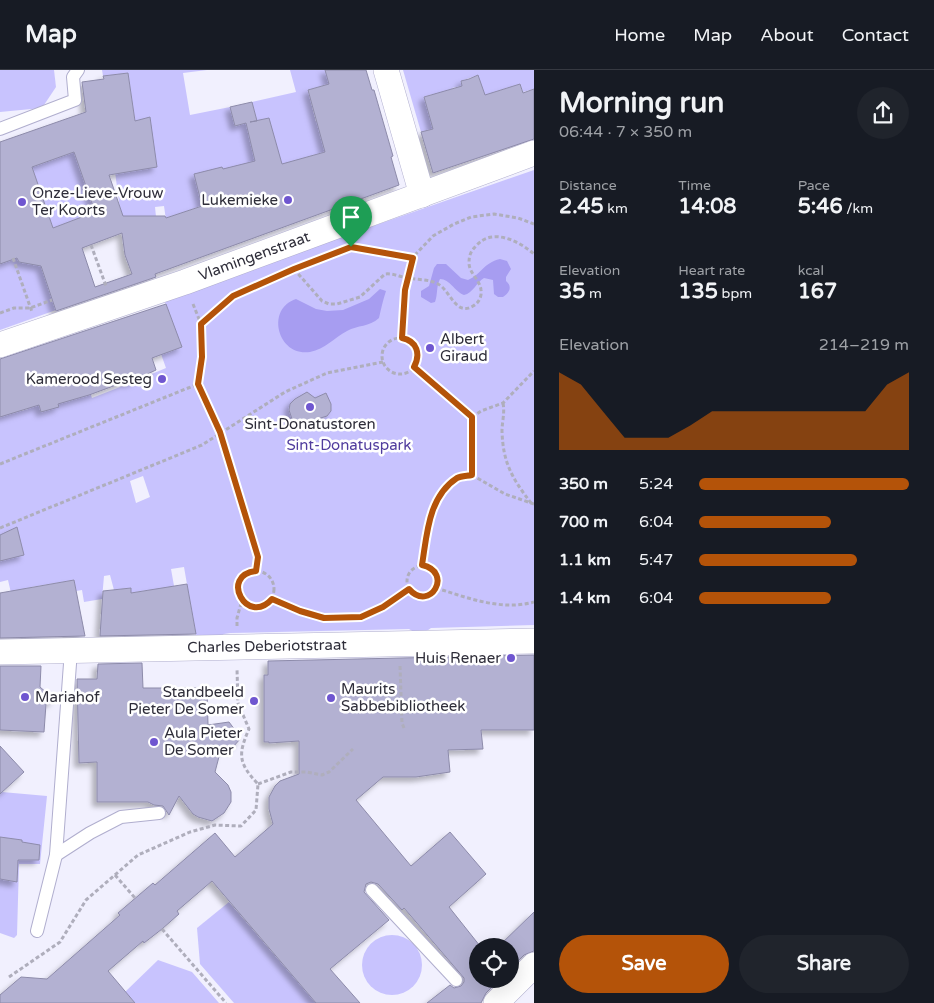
<!DOCTYPE html>
<html lang="en">
<head>
<meta charset="utf-8">
<style>
  :root { --surface:#171b24; --page:#20242c; --text:#f1f3f6; --muted:#9ea1a6; --line:#363941; --accent:#b45309 }
  body { margin:0; font-family:"Varela Round",sans-serif; background:var(--page); color:var(--text); height:100vh; display:flex; flex-direction:column; font-size:19px; white-space:nowrap }
  * { box-sizing:border-box; margin:0 }
  p { font-size:16px; color:var(--muted) }
  .icon { flex:none; width:28px; height:28px; fill:none; stroke:currentColor; stroke-width:2; stroke-linecap:round; stroke-linejoin:round }
  .map { position:relative; flex:1; overflow:hidden }
  .sheet { display:flex; flex-direction:column; background:var(--surface); width:400px }
  .sheet>* { flex:none }
  .controls { position:absolute; left:469px; top:868px; display:grid; gap:10px }
  .controls a { display:grid; place-items:center; width:50px; height:50px; border-radius:50%; background:var(--surface); box-shadow:0 5px 20px #0002; font-size:25px }
  .pin { position:absolute; display:grid; place-items:center; width:42px; height:42px; color:#fff; margin:-51px -21px; border-radius:50% 50% 50% 0; rotate:-45deg; box-shadow:0 0 5px #0007 }
  .pin .icon { rotate:45deg }
  .round { display:grid; place-items:center; flex:none; width:52px; height:52px; border-radius:26px; background:var(--page) }
  .overview { display:flex; align-items:center; justify-content:space-between; height:85px; padding:0 25px }
  h1 { font-size:28px; font-weight:700; line-height:38px }
  .figures { display:grid; grid-template-columns:repeat(3,1fr); gap:8px; height:85px; padding:5px 25px }
  .figures div { display:grid; align-content:center }
  .figures b { font-size:21px; font-weight:700 }
  .figures small { font-size:14px; font-weight:400 }
  .figures p { font-size:14px }
  .chart { height:140px; padding:10px 25px }
  .chart p { display:flex; justify-content:space-between }
  .chart svg { width:100%; height:90px; margin-top:5px; fill:var(--accent); opacity:.7 }
  .action { display:flex; gap:10px; margin-top:auto; padding:10px 25px }
  .action a { flex:1; height:58px; border-radius:30px; background:var(--accent); color:#fff; font-size:20px; font-weight:700; line-height:58px; text-align:center }
  .action a+a { background:var(--page); color:var(--text) }
  ul { padding:0 25px; list-style:none; font-size:16px }
  li { display:grid; grid-template-columns:80px 60px 1fr; align-items:center; height:38px }
  li i { height:12px; border-radius:6px; background:var(--accent) }
  header { display:flex; align-items:center; gap:30px; box-sizing:border-box; height:70px; padding:0 25px; background:var(--surface); border-bottom:1px solid var(--line) }
  header strong { font-size:24px }
  nav { display:flex; gap:28px; margin-inline-start:auto; font-size:18px }
  main { display:flex; flex:1; min-height:0 }
  .map>svg:first-child { display:block }
  .green { fill:#c8c3fe; fill-rule:evenodd }
  .water { fill:#a79df1 }
  .building { fill:#b3b1d2; stroke:#8d8baa; fill-rule:evenodd; filter:url(#shadow) }
  .lines { fill:none; stroke-linecap:round; stroke-linejoin:round }
  .service-casing { stroke:#b0aece; stroke-width:14 }
  .minor-casing { stroke:#b0aece; stroke-width:26 }
  .path { stroke:#afaebc; stroke-width:3; stroke-dasharray:4 2.5; stroke-linecap:butt }
  .service { stroke:#fff; stroke-width:12 }
  .minor { stroke:#fff; stroke-width:25 }
  .route-casing { stroke:#fff; stroke-width:10 }
  .route { stroke:#b45309; stroke-width:6 }
  .poi-dot { fill:#6f56d0; stroke:#fff; stroke-width:2 }
  .labels { text-anchor:middle; dominant-baseline:central; stroke-width:5; stroke-linejoin:round; paint-order:stroke }
  .poi-label { font-size:15px; fill:#2e2d39; stroke:#fff; text-anchor:start }
  .street-label { font-size:15px; fill:#2e2d39; stroke:#fff }
  .park-label { font-size:15px; fill:#503c9d; stroke:#fff }
</style>
</head>
<body>
<header>
<strong>Map</strong>
<nav><a>Home</a><a>Map</a><a>About</a><a>Contact</a></nav>
</header>
<main>
<div class="map">
<svg width="534" height="933" viewBox="0 0 534 933">
  <defs>
    <filter id="shadow"><feDropShadow dx="-4.5" dy="4.5" stdDeviation="2.5" flood-color="#0004"/></filter>
  </defs>
  <rect width="100%" height="100%" fill="#f1f0fe"/>
  <g class="green">
    <polygon points="0,0 54,0 56,17 42,38 0,42"/>
    <polygon points="102,0 207,0 183,3 190,45 230,37 235,56 246,53 258,103 207,134 187,141 188,150 167,157 164,136 155,137 158,166 121,147 110,64 136,58 128,3 103,6"/>
    <path d="M290,0H325L351,75L307,87L291,102L266,86L252,32L296,22ZM326,15L334,46L316,52L308,20Z"/>
    <polygon points="403,0 534,0 534,19 523,22 520,14 494,22 501,46 492,49 478,5 461,11 462,16 452,18 456,31 437,37 433,24 424,27 433,59 421,62"/>
    <polygon points="74,82 95,142 53,158 32,97"/>
    <path d="M534,100V555L431,558C422,565 419,565 409,559L230,563L224,564L215,570L197,572L184,497L171,499L176,527L148,520L131,523L130,518L114,520L110,505L104,506L102,529L84,532L82,520L76,521L74,510L32,517L11,523L8,510L0,512V342L16,329L21,341L28,339L18,307L29,303L41,342L59,336L45,297L72,311L78,328L81,327L82,301L92,328L138,310L126,277L134,273L147,306L166,298L161,284L181,277L164,229ZM143,406L150,427L136,433L130,411Z"/>
    <polygon points="36,182 56,240 0,260 0,193"/>
    <polygon points="0,719 2,722 47,726 40,794 19,794 17,865 14,868 0,863"/>
    <polygon points="229,832 316,933 234,933 200,894 197,858"/>
    <circle cx="392" cy="895" r="30"/>
    <polygon points="158,890 192,902 219,933 135,933 125,922"/>
  </g>
  <g class="water">
    <path d="M500,189L507,191L511,199L506,207V211C513,217 509,223 503,227H498L494,224L493,210L484,208C476,213 473,223 464,225C454,221 450,209 440,209C436,217 438,224 435,232L431,233L421,227V221L429,216L434,198L437,194H446L461,208L468,210C482,204 483,193 500,189Z"/>
    <path d="M380,219L386,221C383,230 381,239 379,248C369,257 358,255 347,261C334,268 325,279 310,282C278,287 265,239 296,229L316,239L327,241L343,240L369,229Z"/>
  </g>
  <g class="building">
    <path d="M325,0H366L372,20H374L393,86L391,87L399,115L155,204L156,207L56,241L41,196L19,192L17,188L0,194V72L86,42L82,12L104,9L103,6L128,3L135,51L150,47L157,97L109,105L123,146H165L166,148L202,136L194,104L222,97L223,99L255,91L246,53L235,56L230,37L252,32L257,51L250,52L269,48L282,94L325,82L308,20L329,14ZM74,82L95,142L53,158L32,97ZM122,163L125,185L132,204L95,217L82,178Z"/>
    <polygon points="478,5 485,25 520,14 523,23 534,19 534,69 433,103 421,62 433,59 424,27 462,16 461,11 469,9"/>
    <polygon points="166,234 182,277 152,288 156,300 128,313 127,311 89,325 58,334 59,337 41,342 39,335 0,347 0,289"/>
    <polygon points="307,322 315,328 326,323 331,334 331,341 327,346 314,350 301,350 293,352 289,340 290,334 295,329"/>
    <polygon points="17,457 24,485 0,491 0,465"/>
    <polygon points="74,510 85,566 0,568 0,523"/>
    <polygon points="187,514 196,564 100,566 103,521 131,518 131,523"/>
    <polygon points="534,585 534,660 481,660 483,679 448,680 450,702 416,707 383,707 356,730 411,796 450,762 486,804 449,837 480,876 478,876 478,909 500,909 486,923 481,933 427,933 450,915 454,918 461,916 464,912 464,908 404,838 402,840 378,814 371,812 366,814 364,822 389,850 330,899 360,933 316,933 212,811 177,841 179,844 162,859 144,873 143,871 108,901 135,933 0,933 0,925 21,907 47,909 120,845 118,843 153,813 155,815 215,763 235,787 273,754 269,739 269,727 275,716 280,711 299,704 299,671 269,673 269,672 264,672 264,605 268,605 268,591"/>
    <polygon points="142,593 143,618 207,618 208,655 229,652 241,668 233,677 221,679 215,702 228,715 231,722 231,732 224,743 212,751 198,747 193,744 179,726 169,745 163,736 154,735 148,732 97,732 97,692 79,693 77,609 97,609 98,594"/>
    <polygon points="0,596 41,596 40,617 55,630 46,634 44,662 0,660"/>
    <polygon points="0,676 24,702 0,724"/>
    <polygon points="0,767 22,770 22,772 40,775 39,790 18,790 17,812 0,809"/>
    <polygon points="534,842 534,881 524,885 510,899 510,876 499,876"/>
  </g>
  <g class="lines">
    <g class="service-casing">
      <g id="service">
        <polyline points="0,59 75,30 73,7 78,0"/>
        <polyline points="56,785 90,763 121,747 159,743"/>
        <polyline points="372,820 456,910"/>
        <polyline points="37,861 56,785 71,580"/>
      </g>
    </g>
    <g class="minor-casing">
      <g id="minor">
        <polyline points="386,0 422,125"/>
        <polyline points="0,275 185,212 534,83"/>
        <polyline points="0,582 534,571"/>
        <polyline points="496,933 534,895"/>
      </g>
    </g>
    <g class="path">
      <polyline points="91,175 106,216"/>
      <polyline points="349,178 413,187"/>
      <polyline points="13,188 32,242"/>
      <path d="M294,199L322,231L329,234H337L360,227L385,204C393,203 400,207 408,208C418,210 429,209 438,214C450,220 456,247 473,236C479,233 482,226 481,220C480,210 469,203 469,193C469,185 471,181 476,176C492,157 519,171 534,184"/>
      <polyline points="193,234 201,254 202,287 198,314 220,362 254,472 258,487 256,501"/>
      <polyline points="0,243 14,238 30,238 52,230"/>
      <polyline points="201,254 233,226 292,199"/>
      <circle cx="400" cy="286" r="18"/>
      <polyline points="402,268 405,220 413,187 433,166 454,154 471,147 494,144 518,148 534,154"/>
      <path d="M414,297L472,347V405C467,406 460,406 456,409C428,428 427,465 422,495"/>
      <path d="M503,333C505,343 502,352 502,361C503,393 512,408 531,433"/>
      <polyline points="472,347 481,341 503,333 534,301"/>
      <polyline points="0,394 198,314"/>
      <polyline points="472,405 505,424 534,434"/>
      <polyline points="0,458 202,375 285,322 327,303 383,292"/>
      <circle cx="422" cy="511" r="15"/>
      <circle cx="256" cy="519" r="18"/>
      <path d="M436,518C468,528 501,541 534,532"/>
      <polyline points="272,529 299,541 324,548 361,547 383,537 409,519"/>
      <polyline points="237,556 237,548 242,530"/>
      <polyline points="400,596 402,653 404,658"/>
      <polyline points="258,714 291,702 306,702 322,705 329,702 353,679"/>
      <polyline points="115,805 135,828"/>
      <polyline points="162,859 226,933"/>
      <path d="M9,907L60,872L86,830L138,785L190,762L215,755L241,756L256,740L258,714C238,693 238,684 249,659L238,633L237,599"/>
    </g>
    <use href="#service" class="service"/>
    <use href="#minor" class="minor"/>
  </g>
  <g class="lines">
    <g class="route-casing">
      <path id="route" d="M351,177L413,188L405,220L402,268C417,271 421,284 414,297L472,347V405C467,406 461,406 457,408C428,427 427,465 422,495C454,502 430,543 409,519L383,537L361,547L324,548L300,541L272,529C247,557 219,505 256,501L258,487L220,362L198,314L202,287L201,254L233,226L294,199Z"/>
    </g>
    <use href="#route" class="route"/>
  </g>
  <g class="poi-dot">
    <circle cx="288" cy="130" r="5"/>
    <circle cx="22" cy="132" r="5"/>
    <circle cx="430" cy="278" r="5"/>
    <circle cx="162" cy="309" r="5"/>
    <circle cx="310" cy="337" r="5"/>
    <circle cx="511" cy="588" r="5"/>
    <circle cx="25" cy="627" r="5"/>
    <circle cx="331" cy="628" r="5"/>
    <circle cx="254" cy="631" r="5"/>
    <circle cx="154" cy="672" r="5"/>
  </g>
  <g class="labels">
    <g class="poi-label">
      <text x="32" y="123">Onze-Lieve-Vrouw<tspan x="32" dy="17">Ter Koorts</tspan></text>
      <text x="278" y="130" text-anchor="end">Lukemieke</text>
      <text x="440" y="269">Albert<tspan x="440" dy="17">Giraud</tspan></text>
      <text x="152" y="309" text-anchor="end">Kamerood Sesteg</text>
      <text x="310" y="354" text-anchor="middle">Sint-Donatustoren</text>
      <text x="501" y="588" text-anchor="end">Huis Renaer</text>
      <text x="341" y="619">Maurits<tspan x="341" dy="17">Sabbebibliotheek</tspan></text>
      <text x="244" y="622" text-anchor="end">Standbeeld<tspan x="244" dy="17">Pieter De Somer</tspan></text>
      <text x="35" y="627">Mariahof</text>
      <text x="164" y="663">Aula Pieter<tspan x="164" dy="17">De Somer</tspan></text>
    </g>
    <g class="street-label">
      <text transform="translate(254 186) rotate(-20)">Vlamingenstraat</text>
      <text transform="translate(267 576) rotate(-1)">Charles Deberiotstraat</text>
    </g>
    <g class="park-label">
      <text x="349" y="375">Sint-Donatuspark</text>
    </g>
  </g>
</svg>
<div class="controls">
<a><svg class="icon" aria-label="locate" viewBox="0 0 24 24"><circle cx="12" cy="12" r="6"/><path d="M12 2v4M12 18v4M2 12h4M18 12h4"/></svg></a>
</div>
<div class="pin" style="left:351px;top:177px;background:#1e9e55"><svg class="icon" aria-label="arrive" viewBox="0 0 24 24"><path d="M6 21V4h12l-3 4 3 4H6"/></svg></div>
</div>
<section class="sheet">
<div class="overview"><div><h1>Morning run</h1><p>06:44 · 7 × 350 m</p></div><a class="round"><svg class="icon" aria-label="share" viewBox="0 0 24 24"><path d="M12 15V3M7 8l5-5 5 5M5 13v7h14v-7"/></svg></a></div>
<div class="figures">
<div><p>Distance</p><b>2.45<small> km</small></b></div>
<div><p>Time</p><b>14:08</b></div>
<div><p>Pace</p><b>5:46<small> /km</small></b></div>
</div>
<div class="figures">
<div><p>Elevation</p><b>35<small> m</small></b></div>
<div><p>Heart rate</p><b>135<small> bpm</small></b></div>
<div><p>kcal</p><b>167</b></div>
</div>
<div class="chart"><p><span>Elevation</span>214–219 m</p>
<svg viewBox="0 0 160 44" preserveAspectRatio="none"><path d="M0 44V6L10 12L20 25L30 38L40 38L50 38L60 32L70 25L80 25L90 25L100 25L110 25L120 25L130 25L140 25L150 12L160 6V44z"/></svg>
</div>
<ul>
<li><b>350 m</b>5:24<i style="width:100%"></i></li>
<li><b>700 m</b>6:04<i style="width:63%"></i></li>
<li><b>1.1 km</b>5:47<i style="width:75%"></i></li>
<li><b>1.4 km</b>6:04<i style="width:63%"></i></li>
</ul>
<div class="action"><a>Save</a><a>Share</a></div>
</section>
</main>
</body>
</html>
